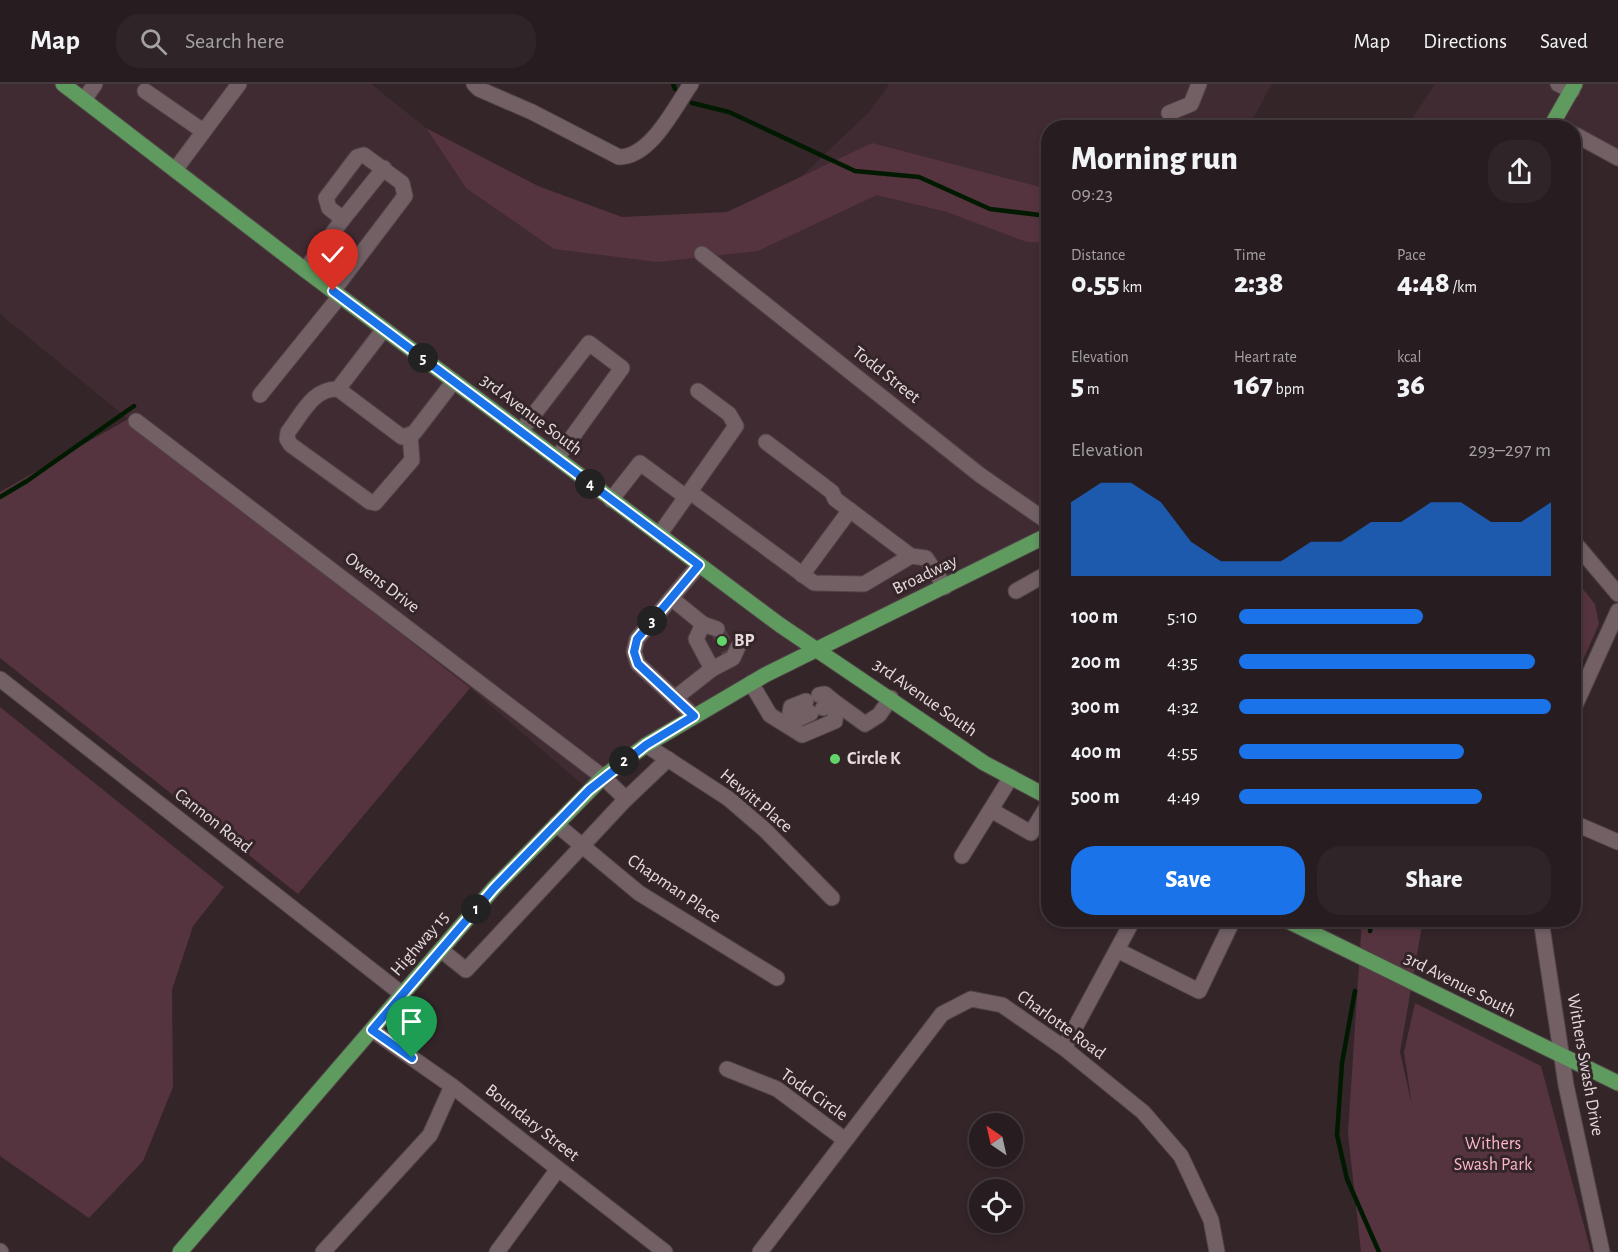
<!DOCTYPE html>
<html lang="en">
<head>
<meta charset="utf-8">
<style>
  :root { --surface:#271c1f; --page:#2f2528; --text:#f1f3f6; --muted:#a4a1a4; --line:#433a3d; --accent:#1a73e8 }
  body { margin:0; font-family:"Alegreya Sans",sans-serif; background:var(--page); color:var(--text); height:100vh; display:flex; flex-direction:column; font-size:22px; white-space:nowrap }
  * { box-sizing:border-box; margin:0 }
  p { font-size:20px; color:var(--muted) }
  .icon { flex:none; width:33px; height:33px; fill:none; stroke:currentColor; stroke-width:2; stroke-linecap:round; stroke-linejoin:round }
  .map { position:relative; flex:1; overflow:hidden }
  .details { position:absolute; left:1041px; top:36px; width:540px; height:807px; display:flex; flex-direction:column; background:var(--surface); border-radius:24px; box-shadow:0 3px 9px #0003,0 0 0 2px var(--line) }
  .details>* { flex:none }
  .needle { width:39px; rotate:326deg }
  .buttons { position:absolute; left:969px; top:1029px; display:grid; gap:12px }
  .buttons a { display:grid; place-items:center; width:54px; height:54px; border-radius:50%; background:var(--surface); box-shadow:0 3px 9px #0003,0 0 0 2px var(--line); font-size:30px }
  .pin { position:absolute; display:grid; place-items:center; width:51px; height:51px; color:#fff; margin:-62px -26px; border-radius:50% 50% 50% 0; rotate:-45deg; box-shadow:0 0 6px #0007 }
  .pin .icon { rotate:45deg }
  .km { position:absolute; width:30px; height:30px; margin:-15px; border-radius:50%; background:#222; color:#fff; font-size:16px; line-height:30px; text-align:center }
  .round { display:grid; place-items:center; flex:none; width:63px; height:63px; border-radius:24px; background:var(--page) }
  .overview { display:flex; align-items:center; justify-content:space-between; height:102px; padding:0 30px }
  h1 { font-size:33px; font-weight:800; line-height:45px }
  .metrics { display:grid; grid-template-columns:repeat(3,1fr); gap:9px; height:102px; padding:6px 30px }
  .metrics div { display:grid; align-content:center }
  .metrics b { font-size:30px; font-weight:800 }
  .metrics small { font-size:16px; font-weight:400 }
  .metrics p { font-size:16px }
  .chart { height:168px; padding:12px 30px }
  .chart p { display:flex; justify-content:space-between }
  .chart svg { width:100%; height:108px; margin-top:6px; fill:var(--accent); opacity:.7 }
  .cta { display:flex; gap:12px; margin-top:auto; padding:12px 30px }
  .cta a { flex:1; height:69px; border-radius:24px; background:var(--accent); color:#fff; font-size:24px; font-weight:800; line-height:69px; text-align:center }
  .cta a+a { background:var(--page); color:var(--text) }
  ul { padding:0 30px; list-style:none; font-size:20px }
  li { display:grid; grid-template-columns:96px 72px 1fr; align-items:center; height:45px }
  li i { height:15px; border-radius:8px; background:var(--accent) }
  header { display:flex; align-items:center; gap:36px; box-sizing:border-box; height:84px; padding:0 30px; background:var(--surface); border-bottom:2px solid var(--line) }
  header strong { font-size:28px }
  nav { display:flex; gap:33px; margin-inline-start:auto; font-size:21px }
  .search { width:420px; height:54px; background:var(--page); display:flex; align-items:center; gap:15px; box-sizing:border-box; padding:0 21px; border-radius:24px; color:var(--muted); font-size:22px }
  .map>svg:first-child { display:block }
  .built { fill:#412b32 }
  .green { fill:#56343f }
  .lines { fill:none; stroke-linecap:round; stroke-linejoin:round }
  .stream { stroke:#001a01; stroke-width:4.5 }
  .minor-tunnel { stroke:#4f4044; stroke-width:15; stroke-dasharray:15 8; stroke-linecap:butt }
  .minor-casing { stroke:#514347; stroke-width:17 }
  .major-casing { stroke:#514347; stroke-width:17 }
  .minor { stroke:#726065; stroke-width:15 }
  .major { stroke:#5f9a5f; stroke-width:15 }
  .route-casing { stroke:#fff; stroke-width:12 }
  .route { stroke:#1a73e8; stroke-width:8 }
  .poi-dot { fill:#62d469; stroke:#342529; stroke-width:2 }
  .labels { text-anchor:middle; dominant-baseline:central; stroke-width:6; stroke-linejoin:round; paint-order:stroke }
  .street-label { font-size:18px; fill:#e6dbde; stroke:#342529 }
  .poi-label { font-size:18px; font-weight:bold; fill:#e6dbde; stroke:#342529; text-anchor:start }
  .park-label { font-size:18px; fill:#fcb5cb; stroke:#342529 }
</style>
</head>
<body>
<header>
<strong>Map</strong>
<div class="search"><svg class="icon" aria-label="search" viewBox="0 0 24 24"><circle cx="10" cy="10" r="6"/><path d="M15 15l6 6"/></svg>Search here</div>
<nav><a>Map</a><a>Directions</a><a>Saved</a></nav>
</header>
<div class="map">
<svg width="1618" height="1168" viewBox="0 0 1618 1168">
  <rect width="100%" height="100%" fill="#342529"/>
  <g class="built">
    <polygon points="0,0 371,0 426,44 466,104 657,178 803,91 870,27 889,0 1272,0 1248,43 1048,44 1048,451 819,564 603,693 589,706 470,604 128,335 0,230"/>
    <polygon points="1435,0 1618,0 1618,74 1574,44 1563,43 1553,38 1550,44 1406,44"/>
  </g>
  <g class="green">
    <polygon points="426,44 538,102 622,133 727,128 872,59 1048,105 1048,159 1027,158 947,128 877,111 758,167 657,178 554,165 466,104"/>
    <polygon points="128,335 470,604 298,810 0,574 0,408"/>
    <polygon points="1574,494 1595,520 1599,540 1574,596"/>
    <polygon points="0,623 224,803 193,842 172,906 173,1003 143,1077 89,1134 0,1072"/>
    <polygon points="1362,836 1423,836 1400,968 1412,1022 1404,968 1415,919 1541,982 1591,1168 1361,1168 1348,1049"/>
  </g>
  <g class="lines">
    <g class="stream">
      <polyline points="673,0 675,5"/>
      <polyline points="692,19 729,28 855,87 919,93 990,125 1048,132"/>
      <polyline points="0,413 27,397 134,322"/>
      <polyline points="1370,847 1373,836"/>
      <polyline points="1355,907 1342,979 1337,1051 1347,1095 1379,1168"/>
    </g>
    <polyline class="minor-tunnel" points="717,545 729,568"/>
    <g class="minor-casing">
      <g id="minor">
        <path d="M474,0L479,5L532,28L619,73C651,73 674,24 691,0"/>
        <polyline points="1558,0 1572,7"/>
        <polyline points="145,7 203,47"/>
        <polyline points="84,16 95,0"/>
        <polyline points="1169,29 1191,20 1199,0"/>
        <polyline points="1574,50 1618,74"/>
        <polyline points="175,86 239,0"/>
        <polyline points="343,135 384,84"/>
        <polyline points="702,170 980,391 1048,438"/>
        <polyline points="305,186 343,135 329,124 326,114 357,73 364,71 402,99 405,112 333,207"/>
        <polyline points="384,245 338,305 402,353 414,349 454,297"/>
        <path d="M338,305C313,304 302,330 288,348L287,355L291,361L370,418L375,419L412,376L410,351"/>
        <polyline points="260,311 340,212"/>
        <polyline points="136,337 603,693 626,715 466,886 441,866"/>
        <polyline points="521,347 589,259 622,284 557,374"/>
        <polyline points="690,408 814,499 864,500 911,472 835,415 832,408 766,358"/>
        <polyline points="686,413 736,342 729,330 698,307"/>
        <polyline points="611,416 640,379 686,413 659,451"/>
        <polyline points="1574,458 1618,510"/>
        <polyline points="911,472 926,474 945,503"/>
        <polyline points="802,491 850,426"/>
        <polyline points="1016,507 1048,489"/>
        <polyline points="671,514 703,540 717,545"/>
        <polyline points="712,585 733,574 738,563"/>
        <polyline points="0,595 402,910"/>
        <polyline points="751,599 770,631 802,651 835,637 836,619 825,610 819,611"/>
        <polyline points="675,614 712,585 696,555 703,540"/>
        <polyline points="806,617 791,623 788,640 811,629"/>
        <polyline points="823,624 836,619 865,640 879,631 891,614"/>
        <polyline points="1574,624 1618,527"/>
        <polyline points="694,632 638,580 634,568 637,555 699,481"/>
        <polyline points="646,661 729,715 765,746 832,814"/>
        <polyline points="626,715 668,675"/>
        <polyline points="991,726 1031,749 1048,721"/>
        <polyline points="1574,739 1618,758"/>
        <polyline points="556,740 639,809 777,894"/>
        <polyline points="962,772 1011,693"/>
        <polyline points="1541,836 1566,1001 1602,1168"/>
        <polyline points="1117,866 1199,907 1233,836"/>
        <polyline points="372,946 452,1002 665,1168"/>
        <polyline points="1064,964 1133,836"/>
        <polyline points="727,985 777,1005 845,1056"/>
        <polyline points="0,1167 1,1168"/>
        <polyline points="323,1168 430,1051 452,1002"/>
        <polyline points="497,1168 558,1085"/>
        <polyline points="760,1168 942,930 971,915 1002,921 1064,964 1143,1028 1181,1072 1211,1136 1217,1168"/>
      </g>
    </g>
    <g class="major-casing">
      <g id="major">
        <polyline points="63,0 305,186 780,541 984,679 1048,713"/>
        <polyline points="1550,44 1575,0"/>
        <polyline points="1286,836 1618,999"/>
        <polyline points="180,1168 494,804 603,693 646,661 765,591 1048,451"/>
      </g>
    </g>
    <use href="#minor" class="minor"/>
    <use href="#major" class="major"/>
  </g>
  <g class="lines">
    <g class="route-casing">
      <polyline id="route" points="333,207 699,481 637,555 634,568 638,580 694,632 646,661 589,706 494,804 372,946 412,974"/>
    </g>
    <use href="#route" class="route"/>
  </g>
  <g class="poi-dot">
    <circle cx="722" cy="557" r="6"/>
    <circle cx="835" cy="675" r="6"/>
  </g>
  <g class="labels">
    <g class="street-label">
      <text transform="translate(886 291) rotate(38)">Todd Street</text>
      <text transform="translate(531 331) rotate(37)">3rd Avenue South</text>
      <text transform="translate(925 491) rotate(-26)">Broadway</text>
      <text transform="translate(382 499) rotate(37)">Owens Drive</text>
      <text transform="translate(925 614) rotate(35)">3rd Avenue South</text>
      <text transform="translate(756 717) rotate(40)">Hewitt Place</text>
      <text transform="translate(213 737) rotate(38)">Cannon Road</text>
      <text transform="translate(674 805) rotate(34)">Chapman Place</text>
      <text transform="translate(420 860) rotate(-49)">Highway 15</text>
      <text transform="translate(1460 901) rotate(27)">3rd Avenue South</text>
      <text transform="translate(1061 941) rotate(36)">Charlotte Road</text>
      <text transform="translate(1585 981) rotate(80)">Withers Swash Drive</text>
      <text transform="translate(814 1011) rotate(35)">Todd Circle</text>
      <text transform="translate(532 1039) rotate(38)">Boundary Street</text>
    </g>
    <g class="poi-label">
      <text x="734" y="557">BP</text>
      <text x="847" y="675">Circle K</text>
    </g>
    <g class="park-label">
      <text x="1493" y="1060">Withers<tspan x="1493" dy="21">Swash Park</tspan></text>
    </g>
  </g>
</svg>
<div class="buttons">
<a><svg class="needle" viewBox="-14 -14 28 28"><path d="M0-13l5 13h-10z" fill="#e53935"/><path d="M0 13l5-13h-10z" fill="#a4a1a4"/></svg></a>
<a><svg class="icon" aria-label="locate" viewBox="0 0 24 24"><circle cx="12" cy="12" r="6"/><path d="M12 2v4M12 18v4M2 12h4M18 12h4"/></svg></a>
</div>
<div class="pin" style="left:412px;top:974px;background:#1e9e55"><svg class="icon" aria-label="arrive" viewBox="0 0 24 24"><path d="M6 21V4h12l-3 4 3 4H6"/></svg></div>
<div class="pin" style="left:333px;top:207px;background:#d93025"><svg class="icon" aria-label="check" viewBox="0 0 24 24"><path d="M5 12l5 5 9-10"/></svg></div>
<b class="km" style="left:476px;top:825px">1</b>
<b class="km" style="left:624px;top:677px">2</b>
<b class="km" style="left:652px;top:537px">3</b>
<b class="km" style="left:590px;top:400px">4</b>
<b class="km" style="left:423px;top:274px">5</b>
<section class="details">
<div class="overview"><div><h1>Morning run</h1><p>09:23</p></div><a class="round"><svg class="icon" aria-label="share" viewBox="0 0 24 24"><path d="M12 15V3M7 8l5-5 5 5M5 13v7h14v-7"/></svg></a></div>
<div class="metrics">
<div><p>Distance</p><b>0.55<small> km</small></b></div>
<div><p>Time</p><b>2:38</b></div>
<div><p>Pace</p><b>4:48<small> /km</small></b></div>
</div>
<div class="metrics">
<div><p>Elevation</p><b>5<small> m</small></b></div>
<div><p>Heart rate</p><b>167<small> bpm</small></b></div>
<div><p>kcal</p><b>36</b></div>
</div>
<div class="chart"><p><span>Elevation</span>293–297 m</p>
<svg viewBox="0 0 160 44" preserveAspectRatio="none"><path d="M0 44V14L10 6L20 6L30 14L40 30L50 38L60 38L70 38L80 30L90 30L100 22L110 22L120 14L130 14L140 22L150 22L160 14V44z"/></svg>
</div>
<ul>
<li><b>100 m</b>5:10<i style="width:59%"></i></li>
<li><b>200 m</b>4:35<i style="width:95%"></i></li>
<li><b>300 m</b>4:32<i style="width:100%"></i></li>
<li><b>400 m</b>4:55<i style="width:72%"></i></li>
<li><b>500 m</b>4:49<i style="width:78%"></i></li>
</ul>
<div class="cta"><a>Save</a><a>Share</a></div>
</section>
</div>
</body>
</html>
